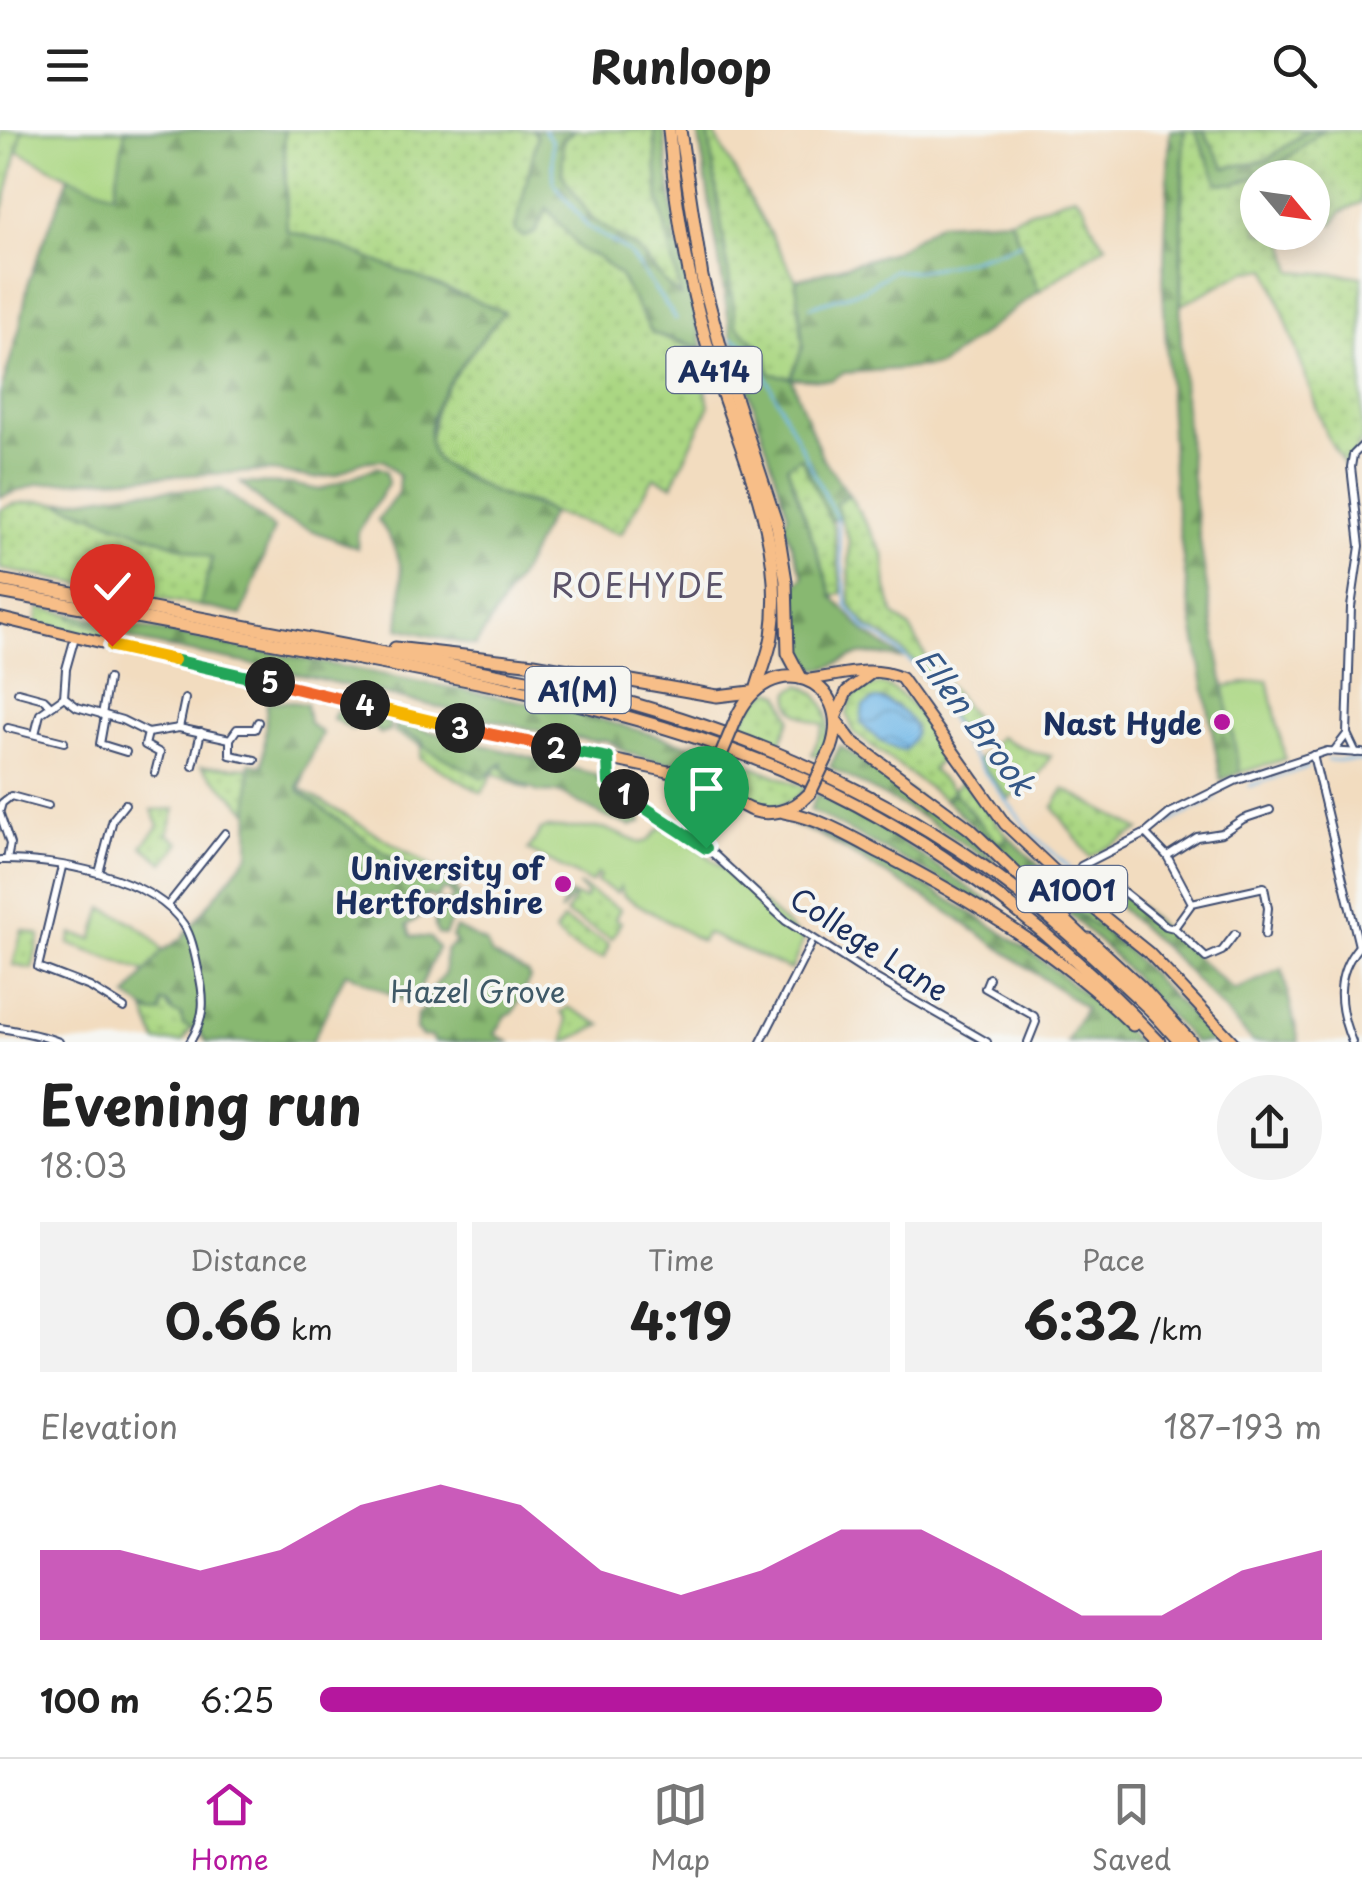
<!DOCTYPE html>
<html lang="en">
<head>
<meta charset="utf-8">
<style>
  :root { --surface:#fff; --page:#f2f2f2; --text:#222; --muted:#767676; --line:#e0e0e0; --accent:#b5179e }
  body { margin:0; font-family:"Playpen Sans",sans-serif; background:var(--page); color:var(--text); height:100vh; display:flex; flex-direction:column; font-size:38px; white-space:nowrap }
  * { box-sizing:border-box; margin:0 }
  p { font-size:32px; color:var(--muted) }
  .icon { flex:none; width:55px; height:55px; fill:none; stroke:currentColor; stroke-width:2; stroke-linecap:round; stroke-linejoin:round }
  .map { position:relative; height:912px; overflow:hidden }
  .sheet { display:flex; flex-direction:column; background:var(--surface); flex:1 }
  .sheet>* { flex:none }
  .needle { width:65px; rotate:119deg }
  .tools { position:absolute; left:1240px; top:30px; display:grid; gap:20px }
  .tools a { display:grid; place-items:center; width:90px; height:90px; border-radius:50%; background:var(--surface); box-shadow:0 5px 25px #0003; font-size:50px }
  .pin { position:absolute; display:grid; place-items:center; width:85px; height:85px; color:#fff; margin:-102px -42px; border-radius:50% 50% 50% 0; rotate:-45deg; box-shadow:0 0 10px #0007 }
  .pin .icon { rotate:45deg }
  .km { position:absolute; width:50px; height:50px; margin:-25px; border-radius:50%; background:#222; color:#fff; font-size:28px; line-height:50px; text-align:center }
  .round { display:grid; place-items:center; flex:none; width:105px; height:105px; border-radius:52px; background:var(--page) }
  .overview { display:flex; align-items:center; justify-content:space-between; height:170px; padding:0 40px }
  h1 { font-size:55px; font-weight:700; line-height:75px }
  .stats { display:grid; grid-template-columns:repeat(3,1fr); gap:15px; height:170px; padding:10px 40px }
  .stats div { display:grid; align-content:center; border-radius:0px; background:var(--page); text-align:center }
  .stats b { font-size:50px; font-weight:700 }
  .stats small { font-size:28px; font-weight:400 }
  .stats p { font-size:28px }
  .chart { height:280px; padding:20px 40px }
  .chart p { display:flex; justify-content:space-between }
  .chart svg { width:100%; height:180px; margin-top:10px; fill:var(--accent); opacity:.7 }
  ul { padding:0 40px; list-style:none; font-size:32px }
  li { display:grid; grid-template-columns:160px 120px 1fr; align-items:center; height:75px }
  li i { height:25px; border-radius:12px; background:var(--accent) }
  header { display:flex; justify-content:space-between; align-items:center; height:130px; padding:0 40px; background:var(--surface); font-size:45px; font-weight:700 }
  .menu { display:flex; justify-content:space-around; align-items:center; height:140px; border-top:2px solid var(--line); background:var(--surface); font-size:28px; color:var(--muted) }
  .menu a { display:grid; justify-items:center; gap:5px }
  .menu .on { color:var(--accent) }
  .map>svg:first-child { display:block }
  .grass { fill:url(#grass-dots); stroke:#638370; stroke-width:2.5; fill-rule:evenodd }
  .forest { fill:url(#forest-firs); stroke:#527468; stroke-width:2.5 }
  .park { fill:#abd783; stroke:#638370; stroke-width:2.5 }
  .water { fill:url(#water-waves); stroke:#4674a3; stroke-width:2.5 }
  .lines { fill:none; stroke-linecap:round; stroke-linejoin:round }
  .stream { stroke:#71b8e8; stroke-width:2.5 }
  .street-casing { stroke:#3b496d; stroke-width:10 }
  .primary-casing { stroke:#3b496d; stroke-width:14 }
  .highway-casing { stroke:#3b496d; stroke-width:15 }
  .street { stroke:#fff; stroke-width:6 }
  .primary { stroke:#f7be88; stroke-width:10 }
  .highway { stroke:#f7be88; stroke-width:11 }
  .highway-bridge-casing { stroke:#3b496d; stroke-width:15; stroke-linecap:butt }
  .highway-bridge { stroke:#f7be88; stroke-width:11 }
  .split-1-casing { stroke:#fff; stroke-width:20 }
  .split-2-casing { stroke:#fff; stroke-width:20 }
  .split-3-casing { stroke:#fff; stroke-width:20 }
  .split-4-casing { stroke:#fff; stroke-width:20 }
  .split-5-casing { stroke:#fff; stroke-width:20 }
  .split-6-casing { stroke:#fff; stroke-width:20 }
  .split-7-casing { stroke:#fff; stroke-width:20 }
  .split-1 { stroke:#22a559; stroke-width:12 }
  .split-2 { stroke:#22a559; stroke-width:12 }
  .split-3 { stroke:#f0652b; stroke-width:12 }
  .split-4 { stroke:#f5b400; stroke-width:12 }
  .split-5 { stroke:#f0652b; stroke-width:12 }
  .split-6 { stroke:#22a559; stroke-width:12 }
  .split-7 { stroke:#f5b400; stroke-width:12 }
  .poi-dot { fill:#b5179e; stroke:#f6f6f2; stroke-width:4 }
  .labels { text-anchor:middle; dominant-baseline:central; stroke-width:8; stroke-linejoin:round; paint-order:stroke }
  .shield { fill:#f6f6f2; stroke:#5d6b8a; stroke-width:2.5 }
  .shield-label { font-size:28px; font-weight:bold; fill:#1b2f5e }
  .poi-label { font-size:30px; font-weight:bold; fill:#1b2f5e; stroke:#f6f6f2; text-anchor:end }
  .street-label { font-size:30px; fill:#1b2f5e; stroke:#f6f6f2 }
  .park-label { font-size:30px; fill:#3f5967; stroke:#f6f6f2 }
  .neighbourhood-label { font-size:32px; letter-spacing:2.5px; fill:#5b536a; stroke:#f6f6f2 }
  .water-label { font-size:32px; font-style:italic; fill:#355887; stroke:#f6f6f2 }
</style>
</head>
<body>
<header><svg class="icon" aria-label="menu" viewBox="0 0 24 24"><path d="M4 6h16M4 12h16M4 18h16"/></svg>Runloop<svg class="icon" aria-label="search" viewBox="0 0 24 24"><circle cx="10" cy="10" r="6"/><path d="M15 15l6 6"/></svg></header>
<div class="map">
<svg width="1362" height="912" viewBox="0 0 1362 912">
  <defs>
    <pattern id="grass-dots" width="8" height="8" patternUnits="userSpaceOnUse" patternTransform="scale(2.5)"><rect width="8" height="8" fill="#abd783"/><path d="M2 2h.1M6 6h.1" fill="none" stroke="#93b974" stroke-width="1.8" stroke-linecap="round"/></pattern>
    <pattern id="forest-firs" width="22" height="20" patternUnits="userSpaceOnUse" patternTransform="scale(2.5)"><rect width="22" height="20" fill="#88b871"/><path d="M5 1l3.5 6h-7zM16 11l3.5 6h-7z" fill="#6e9660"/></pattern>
    <pattern id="water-waves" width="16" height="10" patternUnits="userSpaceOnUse" patternTransform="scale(2.5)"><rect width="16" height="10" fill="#71b8e8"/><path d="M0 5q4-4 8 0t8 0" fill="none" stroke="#5c96bf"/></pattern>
  </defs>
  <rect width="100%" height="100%" fill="#f6f6f2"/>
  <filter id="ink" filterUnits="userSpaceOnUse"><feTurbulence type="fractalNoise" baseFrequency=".01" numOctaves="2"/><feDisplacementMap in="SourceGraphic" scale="20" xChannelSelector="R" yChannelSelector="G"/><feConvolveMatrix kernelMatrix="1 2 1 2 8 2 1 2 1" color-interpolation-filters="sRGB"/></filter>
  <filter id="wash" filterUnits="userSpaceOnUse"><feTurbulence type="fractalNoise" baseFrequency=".0048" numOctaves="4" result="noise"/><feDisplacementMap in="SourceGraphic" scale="40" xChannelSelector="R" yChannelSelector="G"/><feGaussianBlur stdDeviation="2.25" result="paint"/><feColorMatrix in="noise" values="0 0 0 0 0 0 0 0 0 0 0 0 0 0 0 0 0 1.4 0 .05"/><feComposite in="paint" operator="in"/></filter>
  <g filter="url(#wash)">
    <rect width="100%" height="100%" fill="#f2dcbf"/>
    <g class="grass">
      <polygon points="0,0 22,0 0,93"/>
      <polygon points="284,0 533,0 537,7 546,77 581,120 599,128 620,146 652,203 699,220 709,277 672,355 654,347 621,404 551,383 535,373 506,368 436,331 429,313 439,264 503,182 326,111 287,101"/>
      <polygon points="574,0 654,0 659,70 682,168 667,155 637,119 592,89 562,45 563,10"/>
      <polygon points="708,0 712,0 796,150 803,216 791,247 770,244 765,221 736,196"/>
      <polygon points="1184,0 1196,1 1218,52 1278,36 1323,0 1362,0 1362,72 1341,82 1333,94 1313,86 1312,48 1258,48 1258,102 1283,103 1293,141 1362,146 1362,310 1346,337 1326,305 1268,139 1246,141 1181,175"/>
      <polygon points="1203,0 1308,0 1267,30 1225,38"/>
      <path d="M1074,65C1091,77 1089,101 1106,115L1039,161L1010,89Z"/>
      <polygon points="800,326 834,397 842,463 833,467 787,336"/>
      <polygon points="849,365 884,424 887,458 894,485 910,498 929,532 978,592 962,609 937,560 916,533 887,507 869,498 850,475 849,411 835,373"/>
      <polygon points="39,371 59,373 212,428 200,476 0,439 0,380 13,374"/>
      <polygon points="39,478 71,484 70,488 115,501 112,511 36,493"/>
      <path d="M880,554C911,562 928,600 944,626L932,640L953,660L962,651L1009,707L1000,713L996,711L953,661L945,670L854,603L847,584L851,571L859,560ZM883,569L898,577L915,599L904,620C889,619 870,604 861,592L871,570Z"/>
      <path d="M801,555C833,570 833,599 820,628L812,624L824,595C806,588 786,584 790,561Z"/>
      <polygon points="772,560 780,564 791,588 780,613 740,596 755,569"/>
      <polygon points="394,594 402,602 422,611 425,617 480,646 490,645 503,632 508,645 529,660 493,643 482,663 420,628 422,615 395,603"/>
      <polygon points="999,607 1035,623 1051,626 1031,658 1021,659 1009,669 978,630"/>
      <path d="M730,627L806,658C774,694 727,675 730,627Z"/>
      <polygon points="201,636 250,638 249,682 248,681"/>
      <path d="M304,645L301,659L437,740C404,748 329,681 299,661L298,656Z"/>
      <polygon points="1064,659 1140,700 1090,727 1053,677"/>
      <polygon points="175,679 168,704 180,713 164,733 142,716 159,696 152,680"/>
      <polygon points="1046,742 1128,821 1068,776 1064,779 1035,753"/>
      <polygon points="578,755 620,779 615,789 621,792 612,809 566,784 574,769 572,767 560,782 568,764 584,769 587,765"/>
      <path d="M563,790L609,814L604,828C586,825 568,816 555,802Z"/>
      <polygon points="22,800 40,805 32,839 13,835"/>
      <polygon points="164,871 171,881 181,884 183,895 192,897 183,912 157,912 145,881 150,883 160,879"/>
      <polygon points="568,877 602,895 565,912 567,890 561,883"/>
    </g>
    <g class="forest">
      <path d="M125,0H284L287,101L326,111L504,182C479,213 409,286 435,327C442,339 487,359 501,365C518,373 535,372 551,383L521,443L475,516L399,498C403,451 408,430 378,390L398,363L399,346L383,330L361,332L337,345L314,348L272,341L102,349L39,354L0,367V265L20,197L29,149L69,47L114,63Z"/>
      <polygon points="533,0 574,0 563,10 562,45 592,89 637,119 667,155 681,166 659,70 654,0 664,0 676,105 703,218 652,203 620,146 599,128 581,120 547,78 535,103 524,107 515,101 537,7"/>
      <path d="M698,0H708L736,196L765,221L770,244L791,247L803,216L796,150L893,122L939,93L1010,89L1039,161L939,236L843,243L831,250L791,248L822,327L849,365L836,373L840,387L831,391L801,327L787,336L833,467L866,503L903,529C888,526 866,521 852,527C830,535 830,543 804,536L797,525L793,457L804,447L784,394L788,384L731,204Z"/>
      <path d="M1170,0H1184C1182,71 1179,142 1181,213C1187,358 1213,501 1240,643L1221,650L1188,466L1174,360L1163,159Z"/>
      <path d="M1195,0H1203L1225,38L1267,30L1308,0H1323C1294,23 1257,59 1218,53Z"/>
      <polygon points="377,337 386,341 388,354 358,402 357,418 278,387 241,353 290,354 320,360"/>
      <polygon points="222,359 274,399 242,485 200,476 212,428 59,373 135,361"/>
      <path d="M71,484L571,581L710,621C688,640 652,632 626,622C618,619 614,613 606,610L593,611L547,603L290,542L145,513L70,488Z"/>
      <path d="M284,571L306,574L309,593L322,603L298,656L299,661L391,728L421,741L437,740L454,752L461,769L445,805L438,804C432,794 435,780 442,771L449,772L453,768L449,760H442L437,769L427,765L419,775L423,785L407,795L411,806L430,808L438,818L414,872L408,873L346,842L312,912H207L199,901L183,895L181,884L174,883L167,873L162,872L161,883L154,884L127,867L162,821L181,809L249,724L250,633L263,635L267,572Z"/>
      <polygon points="336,581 389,591 390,601 381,604 373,597 351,599 333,589"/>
      <polygon points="394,592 595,644 607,661 640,681 642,692 631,696 603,686 561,663 538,662 517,651 502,638 503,633 483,648 424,617 422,611 397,599"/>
      <polygon points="840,616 926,673 995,730 992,733 924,688 830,637"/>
      <polygon points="953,661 996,711 1000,713 1009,707 1046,742 1035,753 945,670"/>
      <polygon points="817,664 870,691 1003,781 999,785 947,753 810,680"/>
      <path d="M790,694C818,697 842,713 867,725C966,775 1059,834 1137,912H1067L1085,878L944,779L818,704Z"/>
      <polygon points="1086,740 1138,776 1234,861 1282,839 1299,912 1253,912 1174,827 1081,743"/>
      <polygon points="1067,776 1128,821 1216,912 1194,912 1110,822 1064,779"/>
      <polygon points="456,798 486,813 492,825 527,843 530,848 513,883 505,887 495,904 509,912 434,912 431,907 422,906 416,900 417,884 426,878 428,863 445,843 445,821 456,812 452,807"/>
    </g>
    <g class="park">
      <polygon points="22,0 125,0 114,63 69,47 18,21"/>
      <polygon points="1268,550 1285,629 1240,643 1224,556"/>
      <path d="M546,698H604L640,713L648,711L660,698C693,702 772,786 804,809L791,840L706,803L701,811L624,766L620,757L617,763L597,752L600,746L597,744L591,753L528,720L541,700Z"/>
      <path d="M103,778C124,787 151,800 162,821L146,842L69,814L72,804L93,809Z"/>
    </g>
    <path class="water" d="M876,569C890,570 919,589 914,606C913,609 906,618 904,620C889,619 870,604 861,592L863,576Z"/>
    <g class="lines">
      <g class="stream">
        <polyline points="544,0 552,11 554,53 587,96 628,122 676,189"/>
        <path d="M810,177L865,159L894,140C918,147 995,123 1020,113"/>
        <path d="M732,209C751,215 763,224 765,245L837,389L847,476L867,500L885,510L914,535L935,561L963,614L1032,704L1069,737"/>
        <polyline points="1327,630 1362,631"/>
        <polyline points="1249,656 1308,637"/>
        <polyline points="1156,699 1217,668"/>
      </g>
    </g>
  </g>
  <g filter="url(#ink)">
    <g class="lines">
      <g class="street-casing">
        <g id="street">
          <polyline points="75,507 66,539 64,567 77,577 122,590 148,603 179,598 230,609 237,599 255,599 258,592"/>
          <polyline points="18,562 44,569 50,575"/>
          <polyline points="102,585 108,549"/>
          <polyline points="105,586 100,614 126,622"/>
          <polyline points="8,598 64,612"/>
          <polyline points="179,598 185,569"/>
          <polyline points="148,603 145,615 160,623 155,643"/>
          <polyline points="35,604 40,584 64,567"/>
          <polyline points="230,609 230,625 255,630"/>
          <polyline points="1334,621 1347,604"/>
          <polyline points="1356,623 1347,604 1351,477 1360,416 1351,337 1353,325 1362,316"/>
          <polyline points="1313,625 1359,816"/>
          <path d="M608,630C607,643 606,650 616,660L706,717L786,791L872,846L987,912"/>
          <polyline points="193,636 201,602"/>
          <polyline points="0,680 2,673 11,666 48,676"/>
          <polyline points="0,684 10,714 7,730"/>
          <polyline points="1146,704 1167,726 1192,773 1174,798 1206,828 1222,821 1235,804"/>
          <polyline points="1167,726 1197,707 1222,703 1243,689 1270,680"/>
          <path d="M0,730C55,729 152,746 184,795C192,807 195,825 198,839C205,868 206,886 190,912"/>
          <polyline points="1081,736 1146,703 1170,683 1235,651 1327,621 1362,623"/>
          <polyline points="62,737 38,837 90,857 124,878"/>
          <polyline points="99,743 113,689 125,674"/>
          <polyline points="1110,751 1166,796 1174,798"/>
          <polyline points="1192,773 1264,757 1268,778 1265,805"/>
          <polyline points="168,775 225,703"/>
          <polyline points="989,848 985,858 1034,886 1036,892 1028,912"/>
          <path d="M0,898C19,901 41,905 59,912"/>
          <polyline points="761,912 811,814"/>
          <path d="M1352,912C1338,878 1334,845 1359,816"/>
        </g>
      </g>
      <g class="primary-casing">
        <g id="primary">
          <polyline points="0,488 434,592 666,641 710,656 733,668"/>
          <path d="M806,550C838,546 871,534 901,548L1005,694L1097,781L1149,823L1233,912"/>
          <polyline points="836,587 847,561 873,542"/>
          <polyline points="672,641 701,638 721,625"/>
        </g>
      </g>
      <g class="highway-casing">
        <g id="highway">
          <path d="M669,0C675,74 687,147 708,218C735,313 787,404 772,506C769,524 762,540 757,557"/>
          <polyline points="680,0 702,147 728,246 777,395 786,451 788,523 801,548"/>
          <path d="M0,450L585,561C728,596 863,652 983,736C1046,780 1101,833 1157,886"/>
          <path d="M0,462C127,485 253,509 380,533C543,564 708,596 857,675C971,736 1070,818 1159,912"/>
          <polyline points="395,518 534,534 717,566 751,562"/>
          <path d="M736,589C769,514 856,549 831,619"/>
          <polyline points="837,592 852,612 970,699 1092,816"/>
          <path d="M721,625C716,680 773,702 810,663"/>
          <path d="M784,682C820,688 851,707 883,724C973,771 1060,824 1133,895"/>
          <polyline points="1089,809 1141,857 1191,912"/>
          <polyline points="1152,881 1180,912"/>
        </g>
      </g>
      <use href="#street" class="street"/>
      <use href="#primary" class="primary"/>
      <use href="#highway" class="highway"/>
      <g class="highway-bridge-casing">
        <g id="highway-bridge">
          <polyline points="721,625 736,589"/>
          <polyline points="810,663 831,619"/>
        </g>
      </g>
      <use href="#highway-bridge" class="highway-bridge"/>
    </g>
  </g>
  <g class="lines" filter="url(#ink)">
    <g class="split-1-casing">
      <polyline id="split-1" points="624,664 706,718"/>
    </g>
    <g class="split-2-casing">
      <polyline id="split-2" points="556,618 608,628 609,653 624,664"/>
    </g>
    <g class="split-3-casing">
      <polyline id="split-3" points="460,598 556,618"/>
    </g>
    <g class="split-4-casing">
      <polyline id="split-4" points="365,575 460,598"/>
    </g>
    <g class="split-5-casing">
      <polyline id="split-5" points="270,552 365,575"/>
    </g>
    <g class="split-6-casing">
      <polyline id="split-6" points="174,530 270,552"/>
    </g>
    <g class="split-7-casing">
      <polyline id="split-7" points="112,516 174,530"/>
    </g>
    <use href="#split-1" class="split-1"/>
    <use href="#split-2" class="split-2"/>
    <use href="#split-3" class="split-3"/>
    <use href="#split-4" class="split-4"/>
    <use href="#split-5" class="split-5"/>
    <use href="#split-6" class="split-6"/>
    <use href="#split-7" class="split-7"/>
  </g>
  <g class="poi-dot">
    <circle cx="1222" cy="592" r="10"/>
    <circle cx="563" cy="754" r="10"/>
  </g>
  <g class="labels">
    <g class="shield">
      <rect x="666.5" y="217" width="95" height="46" rx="8"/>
      <rect x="525.5" y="537" width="105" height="46" rx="8"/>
      <rect x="1017" y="736" width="110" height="46" rx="8"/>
    </g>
    <g class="shield-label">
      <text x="714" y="240">A414</text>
      <text x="578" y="560">A1(M)</text>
      <text x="1072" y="759">A1001</text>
    </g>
    <g class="poi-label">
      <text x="1202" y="592">Nast Hyde</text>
      <text x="543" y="737">University of<tspan x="543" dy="34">Hertfordshire</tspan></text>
    </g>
    <g class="street-label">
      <text transform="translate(870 813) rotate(33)">College Lane</text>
    </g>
    <g class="park-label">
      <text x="478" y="860">Hazel Grove</text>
    </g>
    <g class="neighbourhood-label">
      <text x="639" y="455">ROEHYDE</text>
    </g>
    <g class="water-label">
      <text transform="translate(976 591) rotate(53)">Ellen Brook</text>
    </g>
  </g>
</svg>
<div class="tools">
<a><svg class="needle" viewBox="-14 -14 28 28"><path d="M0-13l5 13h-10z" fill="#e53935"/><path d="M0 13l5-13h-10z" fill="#767676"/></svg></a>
</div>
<div class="pin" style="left:706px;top:718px;background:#1e9e55"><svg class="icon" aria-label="arrive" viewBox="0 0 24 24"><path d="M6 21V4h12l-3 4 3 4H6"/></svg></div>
<div class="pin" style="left:112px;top:516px;background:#d93025"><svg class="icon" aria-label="check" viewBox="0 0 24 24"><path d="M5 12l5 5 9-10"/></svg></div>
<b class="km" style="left:624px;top:664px">1</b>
<b class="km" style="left:556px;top:618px">2</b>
<b class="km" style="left:460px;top:598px">3</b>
<b class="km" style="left:365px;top:575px">4</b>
<b class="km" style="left:270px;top:552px">5</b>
</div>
<section class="sheet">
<div class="overview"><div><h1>Evening run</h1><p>18:03</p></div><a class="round"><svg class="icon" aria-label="share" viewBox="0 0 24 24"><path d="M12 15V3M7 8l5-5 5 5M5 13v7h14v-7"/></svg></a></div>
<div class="stats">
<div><p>Distance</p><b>0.66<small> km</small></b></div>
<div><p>Time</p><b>4:19</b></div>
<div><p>Pace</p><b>6:32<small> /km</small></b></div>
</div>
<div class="chart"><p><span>Elevation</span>187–193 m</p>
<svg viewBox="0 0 160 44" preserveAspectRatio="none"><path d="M0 44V22L10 22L20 27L30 22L40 11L50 6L60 11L70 27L80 33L90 27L100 17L110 17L120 27L130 38L140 38L150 27L160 22V44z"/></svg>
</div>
<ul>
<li><b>100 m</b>6:25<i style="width:84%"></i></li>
</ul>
</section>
<nav class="menu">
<a class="on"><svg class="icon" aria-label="home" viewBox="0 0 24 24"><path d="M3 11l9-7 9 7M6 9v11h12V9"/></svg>Home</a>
<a><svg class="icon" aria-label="map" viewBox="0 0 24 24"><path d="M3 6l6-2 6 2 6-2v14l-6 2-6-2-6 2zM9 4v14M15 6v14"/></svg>Map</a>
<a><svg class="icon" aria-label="saved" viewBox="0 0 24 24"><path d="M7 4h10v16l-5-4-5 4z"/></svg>Saved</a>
</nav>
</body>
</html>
